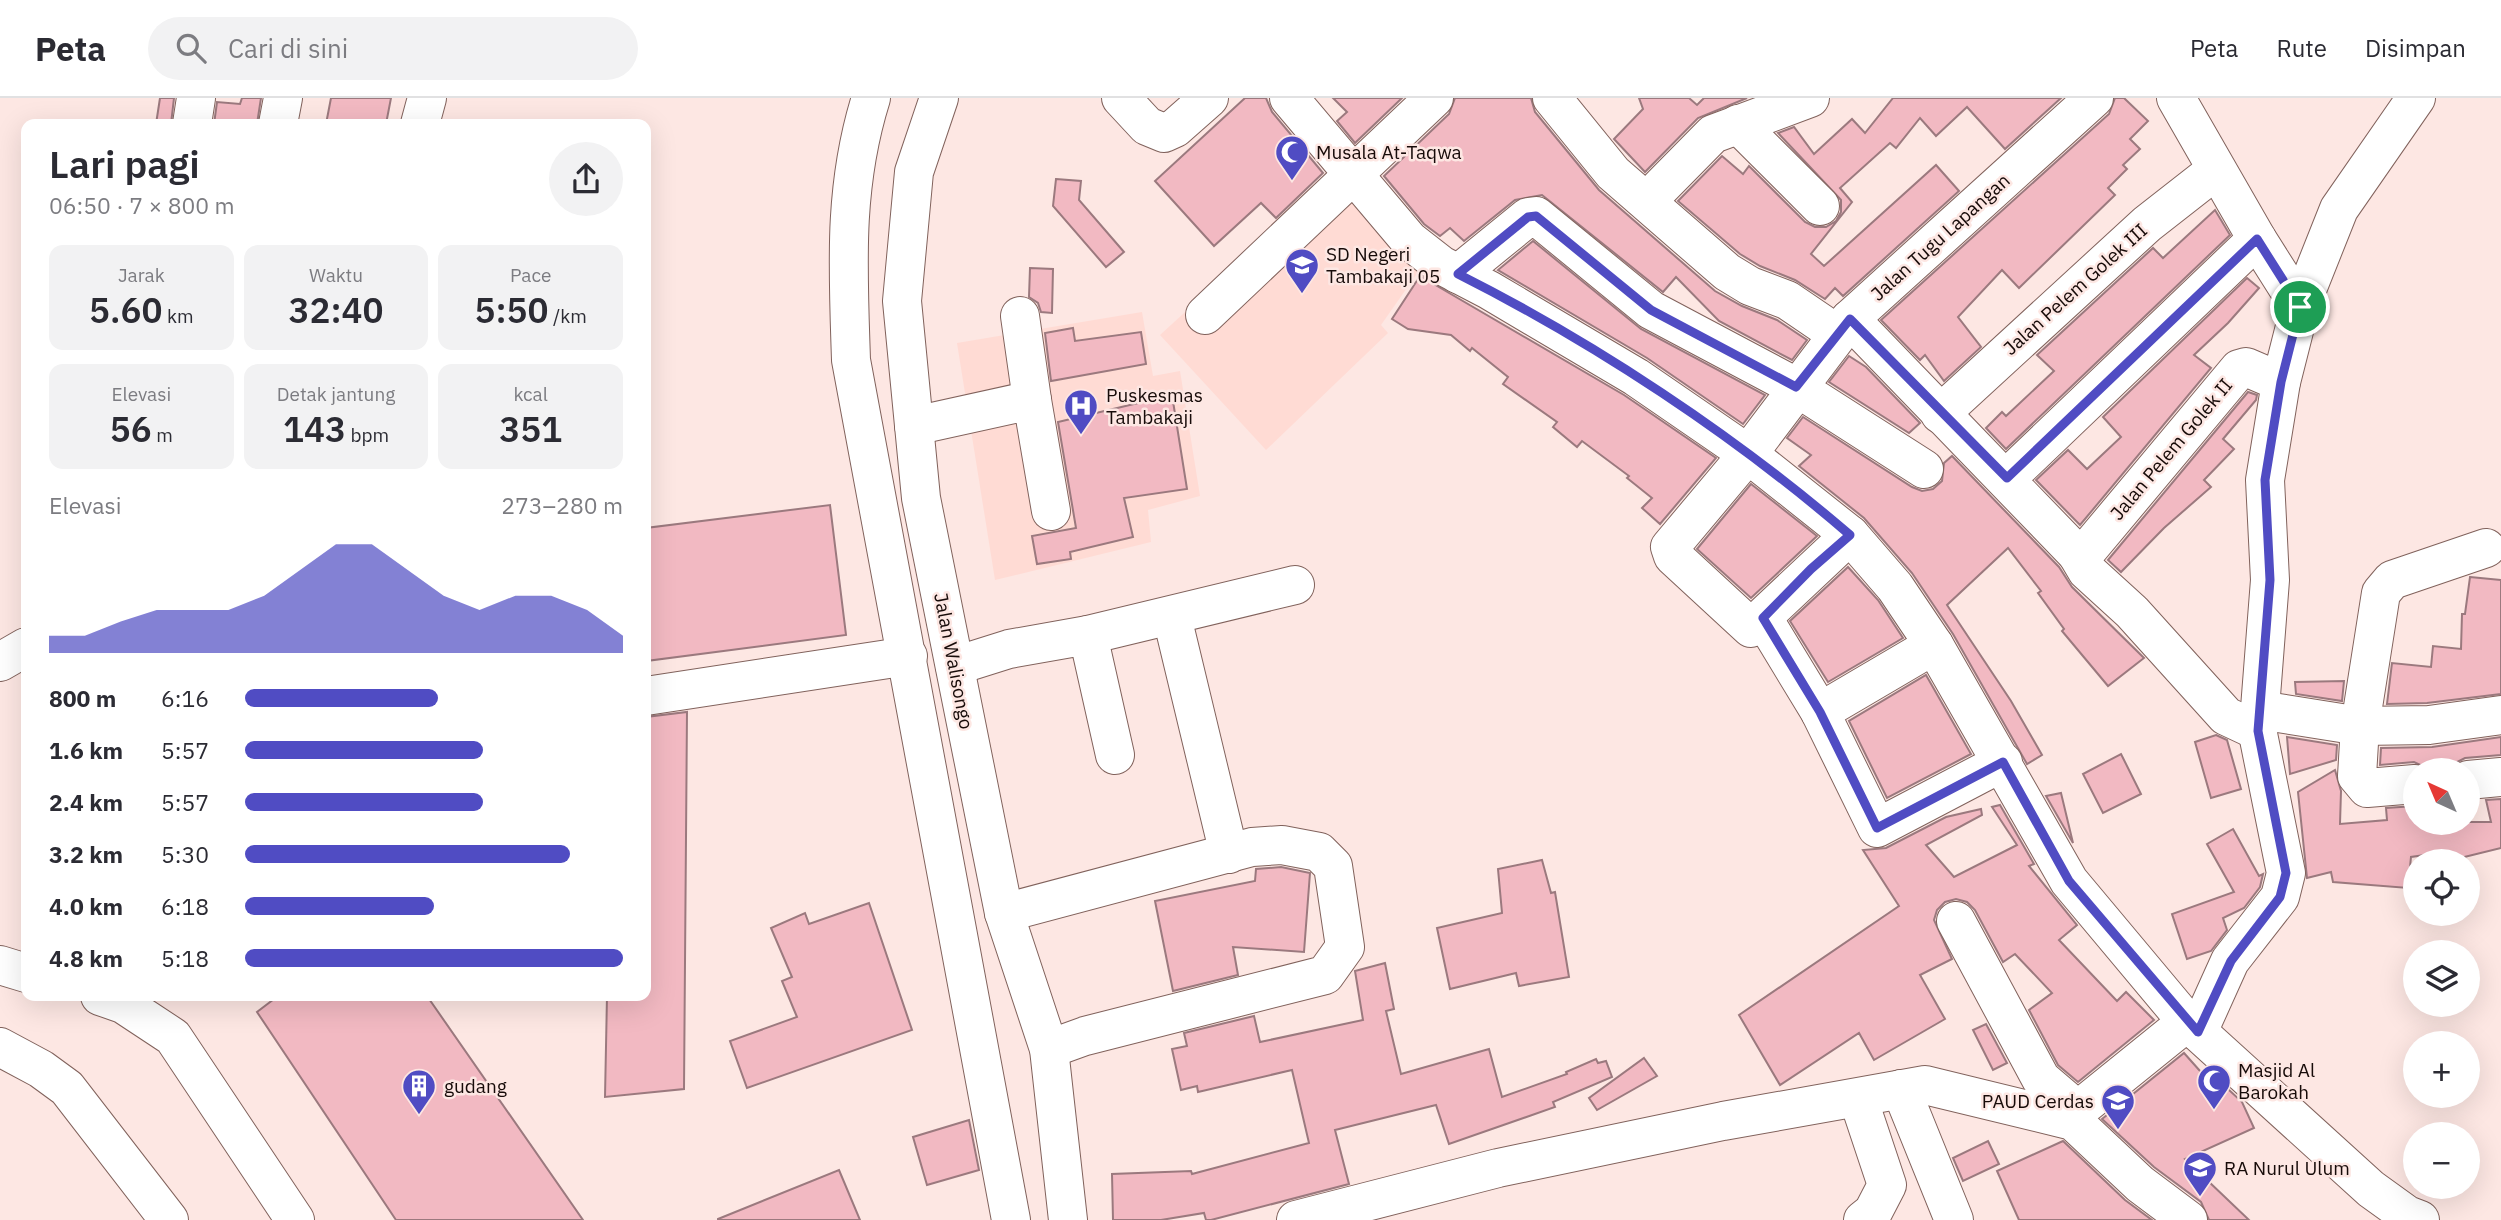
<!DOCTYPE html>
<html lang="id">
<head>
<meta charset="utf-8">
<style>
  :root { --surface:#fff; --page:#f2f2f3; --text:#2b2b33; --muted:#7c7c81; --line:#e1e1e2; --accent:#504cc3 }
  body { margin:0; font-family:"IBM Plex Sans",sans-serif; background:var(--page); color:var(--text); height:100vh; display:flex; flex-direction:column; font-size:26px; white-space:nowrap }
  * { box-sizing:border-box; margin:0 }
  p { font-size:23px; color:var(--muted) }
  .icon { flex:none; width:38px; height:38px; fill:none; stroke:currentColor; stroke-width:2; stroke-linecap:round; stroke-linejoin:round }
  .map { position:relative; flex:1; overflow:hidden }
  .sheet { position:absolute; left:21px; top:21px; width:630px; height:882px; display:flex; flex-direction:column; background:var(--surface); border-radius:14px; box-shadow:0 7px 28px #0002 }
  .sheet>* { flex:none }
  .needle { width:46px; rotate:316deg }
  .fabs { position:absolute; left:2403px; top:660px; display:grid; gap:14px }
  .fabs a { display:grid; place-items:center; width:77px; height:77px; border-radius:50%; background:var(--surface); box-shadow:0 7px 28px #0002; font-size:35px }
  .pin { position:absolute; display:grid; place-items:center; width:60px; height:60px; color:#fff; margin:-30px; border:4px solid #fff; border-radius:50%; box-shadow:0 2px 7px #0007 }
  .round { display:grid; place-items:center; flex:none; width:74px; height:74px; border-radius:37px; background:var(--page) }
  .headline { display:flex; align-items:center; justify-content:space-between; height:119px; padding:0 28px }
  h1 { font-size:38px; font-weight:600; line-height:52px }
  .figures { display:grid; grid-template-columns:repeat(3,1fr); gap:10px; height:119px; padding:7px 28px }
  .figures div { display:grid; align-content:center; border-radius:14px; background:var(--page); text-align:center }
  .figures b { font-size:35px; font-weight:600 }
  .figures small { font-size:19px; font-weight:400 }
  .figures p { font-size:19px }
  .chart { height:196px; padding:14px 28px }
  .chart p { display:flex; justify-content:space-between }
  .chart svg { width:100%; height:126px; margin-top:7px; fill:var(--accent); opacity:.7 }
  ul { padding:0 28px; list-style:none; font-size:23px }
  li { display:grid; grid-template-columns:112px 84px 1fr; align-items:center; height:52px }
  li i { height:18px; border-radius:9px; background:var(--accent) }
  header { display:flex; align-items:center; gap:42px; box-sizing:border-box; height:98px; padding:0 35px; background:var(--surface); border-bottom:2px solid var(--line) }
  header strong { font-size:33px }
  nav { display:flex; gap:38px; margin-inline-start:auto; font-size:24px }
  .search { width:490px; height:63px; background:var(--page); display:flex; align-items:center; gap:18px; box-sizing:border-box; padding:0 24px; border-radius:38px; color:var(--muted); font-size:26px }
  .map>svg:first-child { display:block }
  .built { fill:#ffdbd4 }
  .building { fill:#f2b9c2; stroke:#9b797e; stroke-width:2 }
  .lines { fill:none; stroke-linecap:round; stroke-linejoin:round }
  .minor-casing { stroke:#81625c; stroke-width:40 }
  .highway-casing { stroke:#81625c; stroke-width:40 }
  .minor { stroke:#fff; stroke-width:38 }
  .highway { stroke:#fff; stroke-width:38 }
  .route-casing { stroke:#fff; stroke-width:14 }
  .route { stroke:#504cc3; stroke-width:9 }
  .labels { text-anchor:middle; dominant-baseline:central; stroke-width:5; stroke-linejoin:round; paint-order:stroke }
  .poi-label { font-size:19px; fill:#170b09; stroke:#fde7e3; text-anchor:start }
  .street-label { font-size:19px; fill:#170b09; stroke:#fde7e3 }
</style>
</head>
<body>
<header>
<strong>Peta</strong>
<div class="search"><svg class="icon" aria-label="search" viewBox="0 0 24 24"><circle cx="10" cy="10" r="6"/><path d="M15 15l6 6"/></svg>Cari di sini</div>
<nav><a>Peta</a><a>Rute</a><a>Disimpan</a></nav>
</header>
<div class="map">
<svg width="2501" height="1122" viewBox="0 0 2501 1122">
  <rect width="100%" height="100%" fill="#fde7e3"/>
  <g class="built">
    <polygon points="1337,75 1423,167 1381,227 1388,235 1266,352 1160,237"/>
    <polygon points="1142,214 1153,278 1180,273 1200,398 1148,412 1151,444 995,482 957,245"/>
  </g>
  <g class="building">
    <polygon points="160,0 174,0 171,26 156,26"/>
    <polygon points="242,0 261,0 257,26 214,26 217,4 240,6"/>
    <polygon points="331,0 391,0 386,26 326,26"/>
    <polygon points="1245,0 1266,0 1272,14 1323,75 1276,120 1261,105 1214,148 1155,83"/>
    <polygon points="1333,0 1402,0 1355,45 1337,23 1347,14"/>
    <polygon points="1455,0 1531,0 1535,14 1599,92 1715,193 1742,208 1777,222 1807,242 1792,262 1719,223 1676,179 1663,194 1542,97 1515,102 1464,143 1450,130 1440,138 1424,126 1384,78 1449,16"/>
    <polygon points="1639,0 1689,0 1697,7 1704,0 1747,0 1698,20 1645,74 1614,41 1643,11"/>
    <polygon points="1893,0 2061,0 2005,51 1967,9 1936,38 1920,20 1896,50 1890,45 1840,90 1852,104 1811,156 1824,168 1936,67 1959,93 1843,198 1835,190 1825,201 1795,182 1760,168 1740,156 1678,103 1722,58 1743,76 1749,68 1805,124 1815,129 1826,129 1836,123 1841,114 1841,102 1778,35 1794,29 1814,56 1852,21 1865,35"/>
    <polygon points="2115,0 2124,0 2148,23 2130,41 2140,51 2123,67 2127,71 2108,90 2115,97 2019,190 2002,172 1958,219 1981,249 1944,283 1925,257 1920,262 1881,222 2109,16"/>
    <polygon points="1056,81 1081,83 1079,102 1124,154 1106,169 1053,108"/>
    <polygon points="2215,112 2230,137 2006,351 1986,330 2002,314 2006,318 2054,273 2037,257 2153,150 2163,160"/>
    <polygon points="1533,143 1641,231 1765,297 1743,326 1647,260 1498,172"/>
    <polygon points="1030,170 1053,171 1052,215 1041,214 1038,205 1029,199"/>
    <polygon points="1420,178 1624,297 1716,360 1660,426 1642,410 1652,400 1627,380 1629,378 1582,343 1577,349 1553,329 1557,324 1503,286 1508,279 1472,250 1470,253 1451,237 1408,231 1392,221"/>
    <polygon points="2247,180 2259,190 2228,225 2194,257 2211,270 2080,427 2036,382 2068,352 2087,371 2121,339 2103,319"/>
    <polygon points="1073,230 1075,243 1141,234 1146,266 1051,283 1045,235"/>
    <polygon points="1849,258 1866,269 1920,325 1909,335 1829,284"/>
    <polygon points="2248,294 2257,297 2256,302 2223,341 2234,351 2204,382 2211,389 2164,430 2121,474 2108,462"/>
    <polygon points="1172,297 1187,391 1124,400 1133,439 1070,454 1071,461 1037,466 1032,438 1076,430 1058,324"/>
    <polygon points="1803,319 1912,389 1922,393 1933,391 1942,383 1944,365 1952,358 2059,469 2072,489 2144,560 2108,588 2062,533 2064,531 2038,495 2041,493 2008,450 1947,507 2011,603 2042,657 2027,666 1953,536 1912,475 1864,420 1799,368 1811,357 1787,340"/>
    <polygon points="1751,386 1817,438 1751,500 1697,451"/>
    <polygon points="830,407 846,537 646,563 646,430"/>
    <polygon points="1848,469 1878,502 1903,540 1828,584 1790,523"/>
    <polygon points="2470,479 2501,482 2501,596 2427,605 2387,606 2392,565 2431,569 2433,548 2461,551 2462,516 2465,516"/>
    <polygon points="1926,577 1971,656 1887,700 1849,623"/>
    <polygon points="2344,583 2342,603 2296,596 2295,584"/>
    <polygon points="687,614 684,991 605,999 607,898 646,898 646,619"/>
    <polygon points="2216,637 2227,642 2241,691 2211,700 2195,644"/>
    <polygon points="2287,639 2337,647 2336,662 2290,676"/>
    <polygon points="2501,639 2501,657 2465,660 2455,665 2449,672 2431,672 2414,664 2380,667 2381,650 2432,649"/>
    <polygon points="2121,656 2141,696 2103,715 2083,676"/>
    <polygon points="2335,672 2341,693 2340,726 2387,722 2386,710 2415,708 2415,724 2491,724 2486,702 2501,701 2501,750 2448,763 2446,754 2411,759 2408,790 2333,784 2331,774 2307,780 2298,694"/>
    <polygon points="2061,695 2073,745 2046,698"/>
    <polygon points="2000,707 2034,766 2029,768 2077,827 2059,842 2117,903 2126,894 2154,922 2078,984 2058,967 2029,912 2052,895 2015,856 2003,864 1975,812 1967,804 1956,801 1945,804 1937,812 1934,822 1952,861 1920,877 1945,921 1874,962 1859,935 1780,987 1739,917 1899,808 1863,752 1886,750 1946,719 1981,711 1982,717 1926,747 1954,779 2017,747 1992,709"/>
    <polygon points="2233,731 2259,778 2263,776 2260,789 2244,810 2223,820 2227,832 2211,853 2187,861 2172,816 2234,794 2207,746"/>
    <polygon points="1542,762 1551,795 1555,794 1569,879 1519,888 1516,875 1450,891 1437,830 1502,815 1498,771"/>
    <polygon points="1281,769 1310,775 1304,854 1233,849 1238,877 1173,893 1155,803 1255,783 1256,771"/>
    <polygon points="869,805 912,932 747,990 730,943 797,919 782,883 792,879 771,830 805,815 809,826"/>
    <polygon points="1385,865 1394,911 1386,913 1401,976 1489,951 1502,999 1567,976 1566,974 1596,961 1598,965 1606,963 1612,979 1553,1004 1555,1009 1449,1046 1436,1007 1335,1032 1349,1086 1211,1122 1206,1122 1204,1115 1161,1122 1113,1122 1112,1076 1191,1073 1192,1076 1309,1045 1292,972 1198,994 1197,988 1181,992 1172,951 1187,948 1184,935 1254,918 1260,944 1363,922 1355,873"/>
    <polygon points="278,898 427,898 583,1122 396,1122 257,914"/>
    <polygon points="1986,926 2007,965 1993,972 1973,932"/>
    <polygon points="2184,955 2208,982 2215,979 2242,1004 2254,1030 2185,1061 2249,1122 2209,1122 2201,1104 2154,1069 2102,1021"/>
    <polygon points="1644,960 1657,978 1597,1012 1589,1000"/>
    <polygon points="969,1022 979,1072 927,1087 913,1039"/>
    <polygon points="1988,1043 1999,1066 1963,1083 1953,1060"/>
    <polygon points="2063,1043 2125,1102 2152,1122 2019,1122 1997,1073"/>
    <polygon points="839,1072 860,1122 718,1122 718,1121"/>
  </g>
  <g class="lines">
    <g class="minor-casing">
      <g id="minor">
        <polyline points="1121,0 1147,28 1164,35 1175,30 1209,0"/>
        <polyline points="1289,0 1409,142 1441,167 1489,192 1636,279 1748,356 1850,437 1895,489 1934,547 2069,783 2187,924 2371,1091 2407,1117 2420,1122"/>
        <polyline points="1552,0 1613,75 1727,174 1750,188 1787,202 1837,236"/>
        <polyline points="2176,0 2257,141 2300,209"/>
        <polyline points="192,26 196,0"/>
        <polyline points="278,26 283,0"/>
        <polyline points="420,26 427,0"/>
        <polyline points="1738,26 1820,108"/>
        <polyline points="1647,103 1713,36 1810,0"/>
        <polyline points="1458,176 1528,119 1536,118 1651,212 1796,289 1924,371"/>
        <polyline points="1205,217 1434,0"/>
        <polyline points="1020,218 1032,302"/>
        <polyline points="1850,221 2077,456 2085,455 2239,271 2246,269 2281,284"/>
        <polyline points="1940,316 2147,126 2216,72"/>
        <polyline points="914,328 1032,302 1051,413"/>
        <polyline points="2007,380 2257,141"/>
        <polyline points="1850,437 1751,530 1673,458 1670,449 1748,356 1850,221 2094,0"/>
        <polyline points="2077,456 2087,473 2132,514 2226,618 2258,633"/>
        <polyline points="1172,519 1229,756"/>
        <polyline points="1763,520 1820,614 1877,730 2003,664"/>
        <polyline points="1088,537 1295,487"/>
        <polyline points="0,564 26,549"/>
        <polyline points="955,568 1009,551 1088,537 1115,657"/>
        <polyline points="646,598 908,558"/>
        <polyline points="2259,612 2360,628 2429,627 2501,617"/>
        <polyline points="1820,614 1934,547"/>
        <polyline points="2468,682 2501,679"/>
        <polyline points="2415,686 2367,690 2357,678 2360,628 2381,495 2392,482 2486,450"/>
        <polyline points="1004,815 1252,749 1282,747 1319,754 1333,768 1345,849 1325,877 1085,938 1049,951"/>
        <polyline points="1956,823 2041,981 2075,1010 2083,1008 2187,924"/>
        <polyline points="0,867 26,875"/>
        <polyline points="100,898 123,906 173,939 295,1122"/>
        <polyline points="2198,934 2230,863 2280,799 2286,775 2258,636 2270,482 2265,382 2281,284 2300,209 2339,111 2416,0"/>
        <polyline points="0,949 41,971 67,990 169,1122"/>
        <polyline points="1901,991 1954,1122"/>
        <polyline points="1858,1000 1887,1087 1873,1114 1863,1122"/>
        <polyline points="1296,1122 1498,1070 1723,1023 1925,987 2073,1023 2140,1086 2188,1122"/>
      </g>
    </g>
    <g class="highway-casing">
      <g id="highway">
        <path d="M871,0C843,89 848,170 851,262L1011,1122"/>
        <polyline points="939,0 914,74 902,203 921,400 1004,815 1049,951 1068,1122"/>
      </g>
    </g>
    <use href="#minor" class="minor"/>
    <use href="#highway" class="highway"/>
  </g>
  <g class="lines">
    <g class="route-casing">
      <path id="route" d="M1536,118L1651,212L1796,289L1850,221L2007,380L2257,141L2300,209L2281,284L2265,382L2270,482L2258,633L2286,775L2280,799L2231,863L2198,934L2069,783L2003,664L1877,730L1820,614L1763,520L1811,471L1850,437C1734,337 1595,245 1458,176L1528,119Z"/>
    </g>
    <use href="#route" class="route"/>
  </g>
  <defs>
    <g id="mosque-pin" transform="scale(1.75)"><path d="M0 17L-7.5 6A9.5 9.5 0 1 1 7.5 6Z" fill="#504cc3" stroke="#fde7e3"/><path d="M3.5-4.9A6 6 0 1 0 3.5 4.9A5 5 0 1 1 3.5-4.9Z" fill="#fff"/></g>
    <g id="school-pin" transform="scale(1.75)"><path d="M0 17L-7.5 6A9.5 9.5 0 1 1 7.5 6Z" fill="#504cc3" stroke="#fde7e3"/><path d="M0-5L7-2L0 1L-7-2ZM-4 1L0 2.5L4 1V4Q0 6-4 4Z" fill="#fff"/></g>
    <g id="hospital-pin" transform="scale(1.75)"><path d="M0 17L-7.5 6A9.5 9.5 0 1 1 7.5 6Z" fill="#504cc3" stroke="#fde7e3"/><path d="M-5-5h3v3.5h4V-5h3V5h-3V1.5h-4V5h-3Z" fill="#fff"/></g>
    <g id="building-pin" transform="scale(1.75)"><path d="M0 17L-7.5 6A9.5 9.5 0 1 1 7.5 6Z" fill="#504cc3" stroke="#fde7e3"/><path d="M-4-6H4V6H1V3H-1V6H-4ZM-2.5-4.3h1.7v1.8h-1.7ZM.8-4.3h1.7v1.8H.8ZM-2.5-1h1.7V.8h-1.7ZM.8-1h1.7V.8H.8Z" fill="#fff"/></g>
  </defs>
  <g fill-rule="evenodd">
    <use href="#mosque-pin" x="1292" y="54"/>
    <use href="#school-pin" x="1302" y="167"/>
    <use href="#hospital-pin" x="1081" y="308"/>
    <use href="#mosque-pin" x="2214" y="983"/>
    <use href="#building-pin" x="419" y="988"/>
    <use href="#school-pin" x="2118" y="1003"/>
    <use href="#school-pin" x="2200" y="1070"/>
  </g>
  <g class="labels">
    <g class="poi-label">
      <text x="1316" y="54">Musala At-Taqwa</text>
      <text x="1326" y="156">SD Negeri<tspan x="1326" dy="22">Tambakaji 05</tspan></text>
      <text x="1106" y="297">Puskesmas<tspan x="1106" dy="22">Tambakaji</tspan></text>
      <text x="2238" y="972">Masjid Al<tspan x="2238" dy="22">Barokah</tspan></text>
      <text x="444" y="988">gudang</text>
      <text x="2094" y="1003" text-anchor="end">PAUD Cerdas</text>
      <text x="2224" y="1070">RA Nurul Ulum</text>
    </g>
    <g class="street-label">
      <text transform="translate(1940 139) rotate(-42)">Jalan Tugu Lapangan</text>
      <text transform="translate(2075 191) rotate(-42)">Jalan Pelem Golek III</text>
      <text transform="translate(2171 351) rotate(-50)">Jalan Pelem Golek II</text>
      <text transform="translate(954 563) rotate(79)">Jalan Walisongo</text>
    </g>
  </g>
</svg>
<div class="fabs">
<a><svg class="needle" viewBox="-14 -14 28 28"><path d="M0-13l5 13h-10z" fill="#e53935"/><path d="M0 13l5-13h-10z" fill="#7c7c81"/></svg></a>
<a><svg class="icon" aria-label="locate" viewBox="0 0 24 24"><circle cx="12" cy="12" r="6"/><path d="M12 2v4M12 18v4M2 12h4M18 12h4"/></svg></a>
<a><svg class="icon" aria-label="layers" viewBox="0 0 24 24"><path d="M12 4l9 5-9 5-9-5zM3 14l9 5 9-5"/></svg></a>
<a>+</a>
<a>−</a>
</div>
<div class="pin" style="left:2300px;top:209px;background:#1e9e55"><svg class="icon" aria-label="arrive" viewBox="0 0 24 24"><path d="M6 21V4h12l-3 4 3 4H6"/></svg></div>
<section class="sheet">
<div class="headline"><div><h1>Lari pagi</h1><p>06:50 · 7 × 800 m</p></div><a class="round"><svg class="icon" aria-label="share" viewBox="0 0 24 24"><path d="M12 15V3M7 8l5-5 5 5M5 13v7h14v-7"/></svg></a></div>
<div class="figures">
<div><p>Jarak</p><b>5.60<small> km</small></b></div>
<div><p>Waktu</p><b>32:40</b></div>
<div><p>Pace</p><b>5:50<small> /km</small></b></div>
</div>
<div class="figures">
<div><p>Elevasi</p><b>56<small> m</small></b></div>
<div><p>Detak jantung</p><b>143<small> bpm</small></b></div>
<div><p>kcal</p><b>351</b></div>
</div>
<div class="chart"><p><span>Elevasi</span>273–280 m</p>
<svg viewBox="0 0 160 44" preserveAspectRatio="none"><path d="M0 44V38L10 38L20 33L30 29L40 29L50 29L60 24L70 15L80 6L90 6L100 15L110 24L120 29L130 24L140 24L150 29L160 38V44z"/></svg>
</div>
<ul>
<li><b>800 m</b>6:16<i style="width:51%"></i></li>
<li><b>1.6 km</b>5:57<i style="width:63%"></i></li>
<li><b>2.4 km</b>5:57<i style="width:63%"></i></li>
<li><b>3.2 km</b>5:30<i style="width:86%"></i></li>
<li><b>4.0 km</b>6:18<i style="width:50%"></i></li>
<li><b>4.8 km</b>5:18<i style="width:100%"></i></li>
</ul>
</section>
</div>
</body>
</html>
